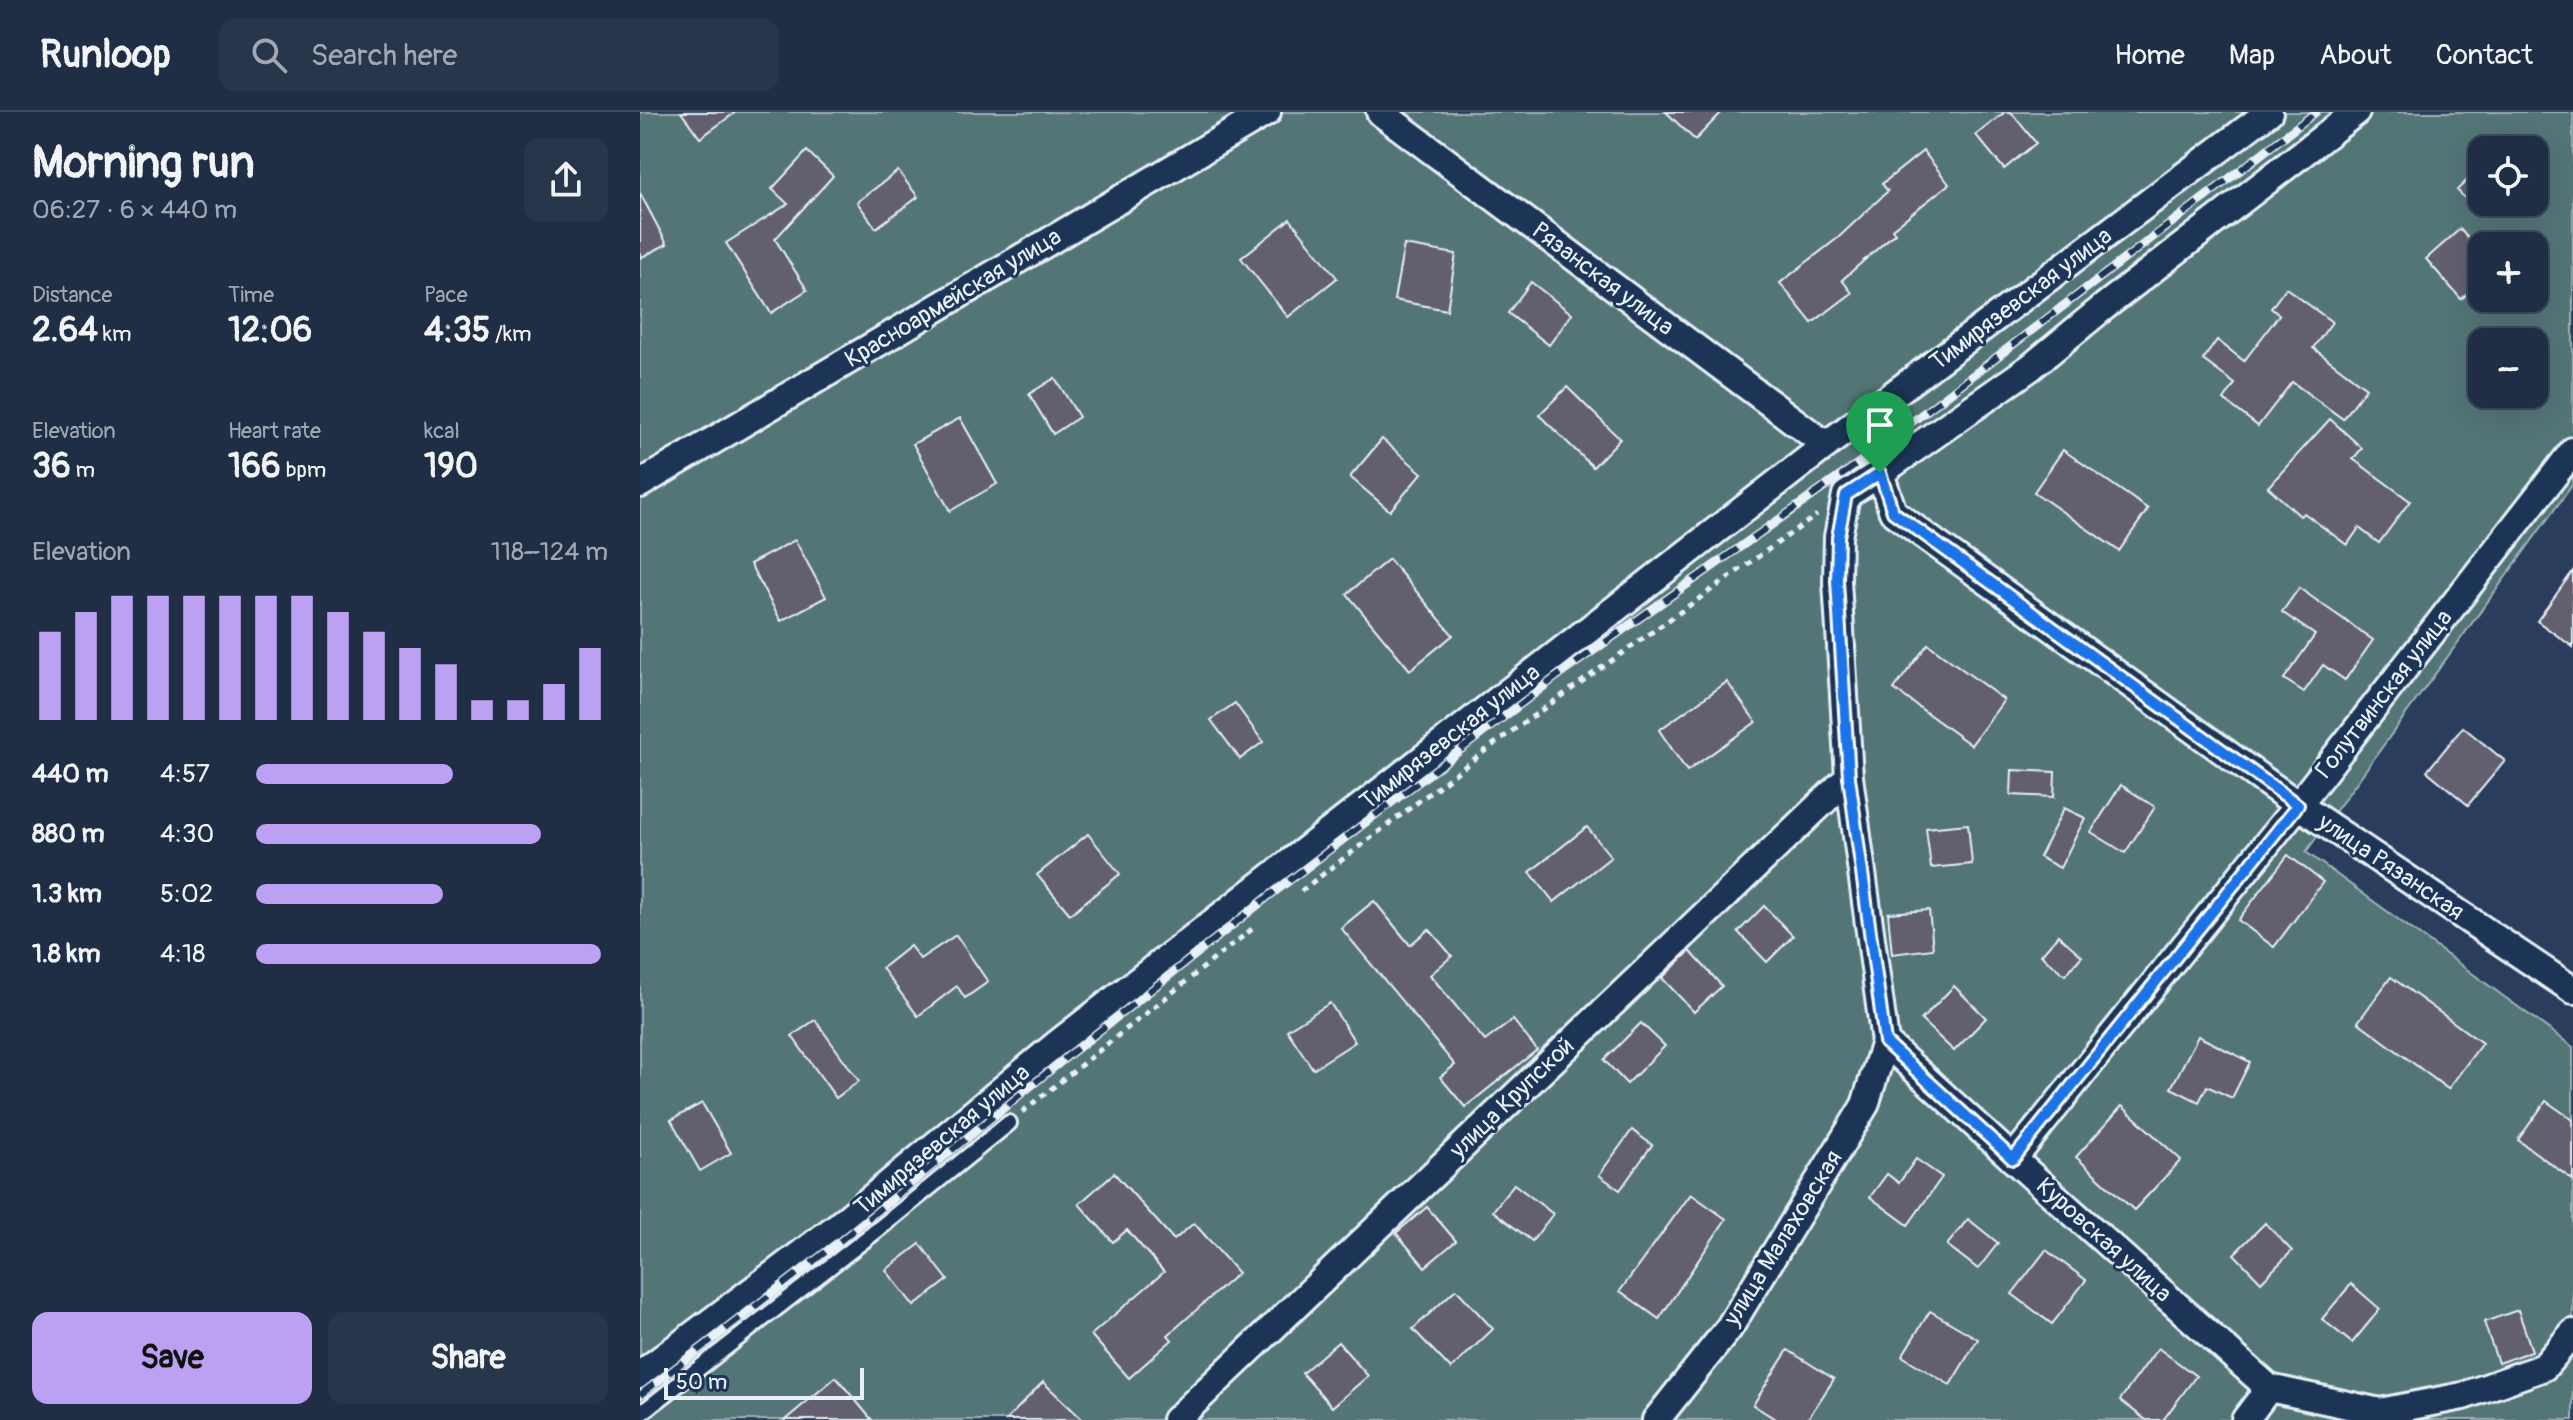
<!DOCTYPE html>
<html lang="en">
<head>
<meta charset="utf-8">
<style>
  :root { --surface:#202e45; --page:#28364c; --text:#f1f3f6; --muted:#a2a8b3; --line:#3d4a5e; --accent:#bca0f2 }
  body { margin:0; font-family:Pangolin,sans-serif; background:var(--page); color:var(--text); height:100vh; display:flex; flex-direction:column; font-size:30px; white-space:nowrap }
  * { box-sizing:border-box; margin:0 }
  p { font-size:26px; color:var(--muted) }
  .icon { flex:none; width:44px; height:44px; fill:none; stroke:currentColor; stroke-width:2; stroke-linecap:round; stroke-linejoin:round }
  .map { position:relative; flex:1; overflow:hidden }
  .side { display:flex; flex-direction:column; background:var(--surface); width:640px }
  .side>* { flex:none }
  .controls { position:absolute; left:1828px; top:24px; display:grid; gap:16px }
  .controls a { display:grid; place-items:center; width:80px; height:80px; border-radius:16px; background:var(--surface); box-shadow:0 8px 32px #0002,0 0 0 2px var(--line); font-size:40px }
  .scale { position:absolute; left:24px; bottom:20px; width:200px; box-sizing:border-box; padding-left:8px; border:4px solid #e8f1f8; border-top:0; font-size:22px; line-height:28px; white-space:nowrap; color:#e8f1f8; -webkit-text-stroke:6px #1d3557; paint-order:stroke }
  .pin { position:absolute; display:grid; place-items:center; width:68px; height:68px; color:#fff; margin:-82px -34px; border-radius:50% 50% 50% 0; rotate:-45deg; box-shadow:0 0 8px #0007 }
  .pin .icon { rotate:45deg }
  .round { display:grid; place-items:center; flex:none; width:84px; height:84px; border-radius:16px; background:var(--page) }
  .head { display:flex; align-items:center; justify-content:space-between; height:136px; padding:0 32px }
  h1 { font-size:44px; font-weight:700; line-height:60px }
  .metrics { display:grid; grid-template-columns:repeat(3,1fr); gap:12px; height:136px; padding:8px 32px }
  .metrics div { display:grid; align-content:center }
  .metrics b { font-size:34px; font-weight:700 }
  .metrics small { font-size:22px; font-weight:400 }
  .metrics p { font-size:22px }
  .chart { height:224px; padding:16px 32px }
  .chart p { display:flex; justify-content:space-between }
  .chart svg { width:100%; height:144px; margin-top:8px; stroke:var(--accent); stroke-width:6 }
  .action { display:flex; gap:16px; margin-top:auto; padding:16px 32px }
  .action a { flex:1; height:92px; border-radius:16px; background:var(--accent); color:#111; font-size:32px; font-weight:700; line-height:92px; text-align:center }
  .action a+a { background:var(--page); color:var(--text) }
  ul { padding:0 32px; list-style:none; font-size:26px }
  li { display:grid; grid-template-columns:128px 96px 1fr; align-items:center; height:60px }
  li i { height:20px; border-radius:10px; background:var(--accent) }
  header { display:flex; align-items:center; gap:48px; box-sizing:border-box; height:112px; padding:0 40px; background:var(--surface); border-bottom:2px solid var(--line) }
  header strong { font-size:38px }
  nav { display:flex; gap:44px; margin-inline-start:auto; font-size:28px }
  .search { width:560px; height:72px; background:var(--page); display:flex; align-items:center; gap:20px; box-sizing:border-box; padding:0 28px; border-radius:16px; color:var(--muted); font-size:30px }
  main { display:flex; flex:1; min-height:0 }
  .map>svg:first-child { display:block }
  .green { fill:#537576; stroke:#9eb3b7; stroke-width:2; fill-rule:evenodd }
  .building { fill:#625e6e; stroke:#e8f1f8; stroke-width:2 }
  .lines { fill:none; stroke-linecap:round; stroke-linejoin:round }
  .lane-casing { stroke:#e8f1f8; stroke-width:20 }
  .street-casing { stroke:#e8f1f8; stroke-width:32 }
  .path { stroke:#e8f1f8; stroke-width:5; stroke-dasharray:6 6; stroke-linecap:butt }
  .lane { stroke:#1d3557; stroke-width:14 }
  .street { stroke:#1d3557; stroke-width:26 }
  .rail-casing { stroke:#e8f1f8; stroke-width:9 }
  .rail { stroke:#1d3557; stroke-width:6; stroke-dasharray:18; stroke-linecap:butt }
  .route-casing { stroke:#fff; stroke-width:16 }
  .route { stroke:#1a73e8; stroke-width:10 }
  .labels { text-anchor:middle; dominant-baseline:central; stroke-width:6; stroke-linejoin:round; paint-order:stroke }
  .street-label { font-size:24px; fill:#e8f1f8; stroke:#1d3557 }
</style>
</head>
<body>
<header>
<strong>Runloop</strong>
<div class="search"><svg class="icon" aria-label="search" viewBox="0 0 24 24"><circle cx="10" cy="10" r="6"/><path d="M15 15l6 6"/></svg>Search here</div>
<nav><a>Home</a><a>Map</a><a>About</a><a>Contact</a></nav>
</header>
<main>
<section class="side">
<div class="head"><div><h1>Morning run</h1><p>06:27 · 6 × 440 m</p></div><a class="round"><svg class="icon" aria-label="share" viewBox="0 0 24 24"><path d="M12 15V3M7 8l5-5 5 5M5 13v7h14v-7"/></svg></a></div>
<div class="metrics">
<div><p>Distance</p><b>2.64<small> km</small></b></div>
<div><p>Time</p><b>12:06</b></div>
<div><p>Pace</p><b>4:35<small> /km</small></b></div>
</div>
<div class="metrics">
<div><p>Elevation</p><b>36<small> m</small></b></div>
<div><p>Heart rate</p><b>166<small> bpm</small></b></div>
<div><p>kcal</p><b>190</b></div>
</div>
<div class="chart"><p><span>Elevation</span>118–124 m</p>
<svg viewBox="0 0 160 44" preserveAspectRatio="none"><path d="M5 44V17M15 44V11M25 44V6M35 44V6M45 44V6M55 44V6M65 44V6M75 44V6M85 44V11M95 44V17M105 44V22M115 44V27M125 44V38M135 44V38M145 44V33M155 44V22"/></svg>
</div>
<ul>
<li><b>440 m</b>4:57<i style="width:56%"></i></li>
<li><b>880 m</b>4:30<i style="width:81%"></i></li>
<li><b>1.3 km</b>5:02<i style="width:53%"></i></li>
<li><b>1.8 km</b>4:18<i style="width:98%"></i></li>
</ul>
<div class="action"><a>Save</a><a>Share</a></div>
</section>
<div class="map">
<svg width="1933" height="1308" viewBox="0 0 1933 1308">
  <rect width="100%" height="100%" fill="#2b3d5c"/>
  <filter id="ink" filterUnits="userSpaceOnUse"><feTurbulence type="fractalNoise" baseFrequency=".0125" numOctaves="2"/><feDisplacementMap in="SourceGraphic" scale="16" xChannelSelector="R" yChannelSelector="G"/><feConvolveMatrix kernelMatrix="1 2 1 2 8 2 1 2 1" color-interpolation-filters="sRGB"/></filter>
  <g filter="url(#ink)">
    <path class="green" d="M0,0H1933V372L1666,740L1933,935V1308H0ZM1842,38H1894V90H1842ZM1842,134H1894V186H1842ZM1842,230H1894V282H1842Z"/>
    <g class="building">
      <polygon points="41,0 96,0 60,26"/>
      <polygon points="1026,0 1082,0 1055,28"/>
      <polygon points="1365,0 1371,0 1396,31 1364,57 1336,23"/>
      <polygon points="167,39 193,64 135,127 167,178 131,201 86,131 148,92 132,77"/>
      <polygon points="1283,39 1309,72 1252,117 1255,121 1202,168 1212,181 1172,211 1140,171 1199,125 1248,79 1242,72"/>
      <polygon points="1842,54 1842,104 1817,78"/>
      <polygon points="258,59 278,85 236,116 217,90"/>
      <polygon points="0,81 27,132 0,146"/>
      <polygon points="650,107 697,166 648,205 601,146"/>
      <polygon points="1820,117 1842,142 1842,169 1821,187 1786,147"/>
      <polygon points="764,133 816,142 807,198 754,188"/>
      <polygon points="891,170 932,202 909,233 868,201"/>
      <polygon points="1646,176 1692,210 1673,236 1726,276 1703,307 1652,270 1618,314 1584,288 1595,272 1563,248 1577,228 1604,249 1639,203 1631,196"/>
      <polygon points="415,266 439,305 413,322 389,282"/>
      <polygon points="927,275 980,327 953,355 899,303"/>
      <polygon points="320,306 357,372 310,399 273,332"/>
      <polygon points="1690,307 1722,336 1713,347 1770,389 1739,431 1719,416 1707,433 1664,401 1660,404 1628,375"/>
      <polygon points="742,327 782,361 750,399 710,365"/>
      <polygon points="1423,338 1508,397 1479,439 1394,380"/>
      <polygon points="155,428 186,485 141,509 110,452"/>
      <polygon points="749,447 813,523 770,558 707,482"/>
      <polygon points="1933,459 1933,535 1897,509"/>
      <polygon points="1659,476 1733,528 1705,568 1683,553 1664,580 1644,567 1675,523 1642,500"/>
      <polygon points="1288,532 1364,588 1331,633 1254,577"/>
      <polygon points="1087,570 1116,610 1047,659 1019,618"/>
      <polygon points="595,591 623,630 600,647 571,608"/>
      <polygon points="1823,615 1865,649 1828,693 1787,659"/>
      <polygon points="1372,658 1415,660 1414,685 1371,683"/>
      <polygon points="1481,673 1515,695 1485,741 1451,720"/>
      <polygon points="1424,696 1445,706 1420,756 1399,745"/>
      <polygon points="1328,712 1332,752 1291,756 1286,716"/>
      <polygon points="947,715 971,745 914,790 890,760"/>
      <polygon points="448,722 480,762 430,802 397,763"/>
      <polygon points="1648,743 1683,770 1634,835 1598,808"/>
      <polygon points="734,789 770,833 789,817 812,844 790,863 845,929 873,908 897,938 825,995 800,965 815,953 701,816"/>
      <polygon points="1124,794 1153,824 1127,850 1098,820"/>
      <polygon points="1289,798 1293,837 1252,842 1248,801"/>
      <polygon points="316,823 348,870 325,886 317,874 278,904 242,856 270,834 280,847"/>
      <polygon points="1418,823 1442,844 1425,863 1401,843"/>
      <polygon points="1050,839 1082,874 1054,900 1022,866"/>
      <polygon points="1751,865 1842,931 1808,977 1718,910"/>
      <polygon points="1314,874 1346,906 1314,939 1281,908"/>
      <polygon points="690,891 715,930 673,957 647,918"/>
      <polygon points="175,908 219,969 196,986 152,924"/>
      <polygon points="1001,911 1025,934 987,972 964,948"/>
      <polygon points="1558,924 1610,950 1592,986 1567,974 1559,990 1531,976"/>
      <polygon points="1906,989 1933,1008 1933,1068 1878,1028"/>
      <polygon points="62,991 91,1041 60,1059 31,1008"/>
      <polygon points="1482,994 1541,1048 1494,1098 1436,1045"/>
      <polygon points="992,1018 1012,1033 980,1078 959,1063"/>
      <polygon points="1276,1047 1302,1065 1268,1113 1230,1085 1247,1062 1259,1071"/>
      <polygon points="474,1061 534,1128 554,1111 598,1161 528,1223 532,1228 489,1266 451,1223 524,1160 487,1118 473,1130 439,1092"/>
      <polygon points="874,1072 913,1102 892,1129 853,1099"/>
      <polygon points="1051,1082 1086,1107 1019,1207 980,1179"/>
      <polygon points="787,1095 816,1129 785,1155 756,1121"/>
      <polygon points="1328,1107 1358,1131 1338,1157 1307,1133"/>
      <polygon points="1625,1111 1652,1139 1621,1170 1594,1142"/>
      <polygon points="280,1132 308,1168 274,1194 246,1158"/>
      <polygon points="1406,1138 1446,1168 1412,1212 1372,1182"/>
      <polygon points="1711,1172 1740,1197 1712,1231 1682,1207"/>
      <polygon points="816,1177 853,1217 811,1257 773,1217"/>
      <polygon points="1878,1198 1892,1239 1858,1251 1844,1210"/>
      <polygon points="1290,1199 1338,1227 1310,1273 1262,1244"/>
      <polygon points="698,1230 728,1264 692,1295 662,1261"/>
      <polygon points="1518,1236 1556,1264 1523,1308 1506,1308 1480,1288"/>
      <polygon points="1148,1238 1194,1267 1167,1308 1137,1308 1113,1293"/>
      <polygon points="196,1265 232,1308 145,1308"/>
      <polygon points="403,1270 443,1308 366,1308"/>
    </g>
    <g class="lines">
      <g class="lane-casing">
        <polyline id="lane" points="0,1302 236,1119 369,1011"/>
      </g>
      <g class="street-casing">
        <g id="street">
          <polyline points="740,0 1186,333"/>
          <polyline points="1716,0 1465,194 1391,255 1240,361 1206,383 1198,425 1197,469 1209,665 1245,930 1373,1047 1629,1276 1740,1300 1823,1284 1904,1255 1933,1221"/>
          <polyline points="1240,361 1253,400 1281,421 1658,693 1933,878"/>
          <polyline points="0,372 627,0"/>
          <polyline points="1373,1047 1658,693 1933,339"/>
          <polyline points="0,1263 198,1114 417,932 867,581 1186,333 1629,0"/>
          <polyline points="536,1308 1209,665"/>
          <polyline points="1016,1308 1089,1216 1225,993 1245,930"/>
          <polyline points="1605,1308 1629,1276"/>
        </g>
      </g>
      <g class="path">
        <polyline points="661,779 858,629 1177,403"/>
        <polyline points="382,1000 612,817"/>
      </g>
      <use href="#lane" class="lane"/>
      <use href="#street" class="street"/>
      <g class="rail-casing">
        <polyline id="rail" points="0,1283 200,1129 424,947 629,784 819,639 916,565 1212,356 1676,0"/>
      </g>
      <use href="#rail" class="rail"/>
    </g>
  </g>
  <g class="lines" filter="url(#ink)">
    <g class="route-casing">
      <polygon id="route" points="1240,361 1253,400 1658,693 1373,1047 1245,930 1209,665 1197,469 1198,425 1206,383"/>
    </g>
    <use href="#route" class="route"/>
  </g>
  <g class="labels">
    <g class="street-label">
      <text transform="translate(963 167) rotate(37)">Рязанская улица</text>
      <text transform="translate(313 186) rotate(-31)">Красноармейская улица</text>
      <text transform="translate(1381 187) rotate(-37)">Тимирязевская улица</text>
      <text transform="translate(1744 582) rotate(-52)">Голутвинская улица</text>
      <text transform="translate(810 625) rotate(-38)">Тимирязевская улица</text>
      <text transform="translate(1751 755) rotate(34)">улица Рязанская</text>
      <text transform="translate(872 986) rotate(-44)">улица Крупской</text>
      <text transform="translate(302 1028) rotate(-40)">Тимирязевская улица</text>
      <text transform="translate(1143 1126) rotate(-58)">улица Малаховская</text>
      <text transform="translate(1464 1128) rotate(42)">Куровская улица</text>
    </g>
  </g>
</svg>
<div class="controls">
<a><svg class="icon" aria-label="locate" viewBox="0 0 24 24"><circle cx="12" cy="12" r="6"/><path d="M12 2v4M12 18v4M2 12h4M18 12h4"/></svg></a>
<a>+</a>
<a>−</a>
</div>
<div class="scale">50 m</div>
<div class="pin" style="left:1240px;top:361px;background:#1e9e55"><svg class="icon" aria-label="arrive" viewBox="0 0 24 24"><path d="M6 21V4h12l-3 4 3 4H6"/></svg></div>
</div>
</main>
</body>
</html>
